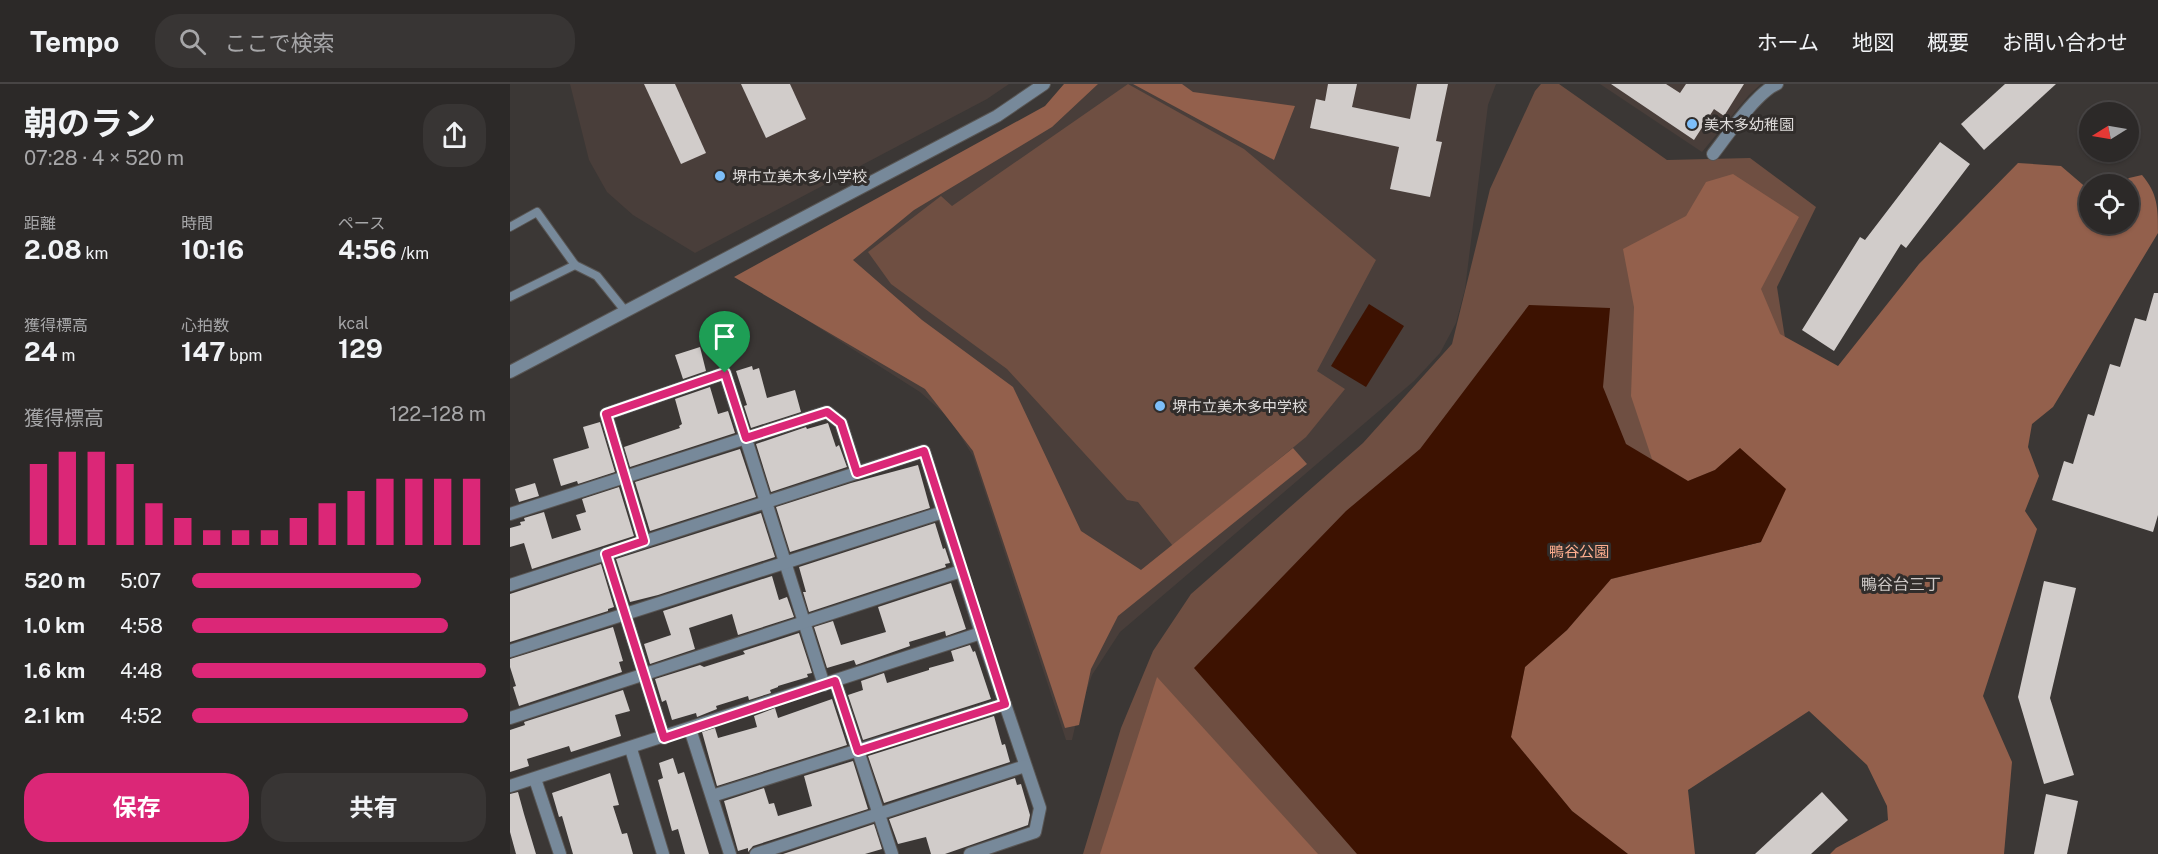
<!DOCTYPE html>
<html lang="ja">
<head>
<meta charset="utf-8">
<style>
  :root { --surface:#2c2928; --page:#383534; --text:#f1f3f6; --muted:#a6a6a8; --line:#484545; --accent:#db2777 }
  body { margin:0; font-family:"Public Sans","Noto Sans JP",sans-serif; background:var(--page); color:var(--text); height:100vh; display:flex; flex-direction:column; font-size:22px; white-space:nowrap }
  * { box-sizing:border-box; margin:0 }
  p { font-size:20px; color:var(--muted) }
  .icon { flex:none; width:33px; height:33px; fill:none; stroke:currentColor; stroke-width:2; stroke-linecap:round; stroke-linejoin:round }
  .map { position:relative; flex:1; overflow:hidden }
  .panel { display:flex; flex-direction:column; background:var(--surface); width:510px }
  .panel>* { flex:none }
  .needle { width:39px; rotate:259deg }
  .fabs { position:absolute; left:1569px; top:18px; display:grid; gap:12px }
  .fabs a { display:grid; place-items:center; width:60px; height:60px; border-radius:50%; background:var(--surface); box-shadow:0 2px 4px #0004,0 0 0 2px var(--line); font-size:30px }
  .pin { position:absolute; display:grid; place-items:center; width:51px; height:51px; color:#fff; margin:-62px -26px; border-radius:50% 50% 50% 0; rotate:-45deg; box-shadow:0 0 6px #0007 }
  .pin .icon { rotate:45deg }
  .round { display:grid; place-items:center; flex:none; width:63px; height:63px; border-radius:24px; background:var(--page) }
  .head { display:flex; align-items:center; justify-content:space-between; height:102px; padding:0 24px }
  h1 { font-size:33px; font-weight:700; line-height:45px }
  .metrics { display:grid; grid-template-columns:repeat(3,1fr); gap:9px; height:102px; padding:6px 24px }
  .metrics div { display:grid; align-content:center }
  .metrics b { font-size:26px; font-weight:700 }
  .metrics small { font-size:16px; font-weight:400 }
  .metrics p { font-size:16px }
  .chart { height:168px; padding:12px 24px }
  .chart p { display:flex; justify-content:space-between }
  .chart svg { width:100%; height:108px; margin-top:6px; stroke:var(--accent); stroke-width:6 }
  .action { display:flex; gap:12px; margin-top:auto; padding:12px 24px }
  .action a { flex:1; height:69px; border-radius:24px; background:var(--accent); color:#fff; font-size:24px; font-weight:700; line-height:69px; text-align:center }
  .action a+a { background:var(--page); color:var(--text) }
  ul { padding:0 24px; list-style:none; font-size:20px }
  li { display:grid; grid-template-columns:96px 72px 1fr; align-items:center; height:45px }
  li i { height:15px; border-radius:8px; background:var(--accent) }
  header { display:flex; align-items:center; gap:36px; box-sizing:border-box; height:84px; padding:0 30px; background:var(--surface); border-bottom:2px solid var(--line) }
  header strong { font-size:28px }
  nav { display:flex; gap:33px; margin-inline-start:auto; font-size:21px }
  .search { width:420px; height:54px; background:var(--page); display:flex; align-items:center; gap:15px; box-sizing:border-box; padding:0 21px; border-radius:24px; color:var(--muted); font-size:22px }
  main { display:flex; flex:1; min-height:0 }
  .map>svg:first-child { display:block }
  .built { fill:#493e3a }
  .green { fill:#6f4f42 }
  .forest { fill:#93604c }
  .water { fill:#3d1201 }
  .building { fill:#d1ccca }
  .lines { fill:none; stroke-linecap:round; stroke-linejoin:round }
  .service-casing { stroke:#585553; stroke-width:10 }
  .minor-casing { stroke:#585553; stroke-width:14 }
  .tertiary-casing { stroke:#585553; stroke-width:14 }
  .service { stroke:#77899a; stroke-width:8 }
  .minor { stroke:#77899a; stroke-width:12 }
  .tertiary { stroke:#77899a; stroke-width:12 }
  .route-casing { stroke:#fff; stroke-width:12 }
  .route { stroke:#db2777; stroke-width:8 }
  .poi-dot { fill:#7dbef9; stroke:#312d2b; stroke-width:2 }
  .labels { text-anchor:middle; dominant-baseline:central; stroke-width:6; stroke-linejoin:round; paint-order:stroke }
  .poi-label { font-size:15px; fill:#dedbda; stroke:#312d2b; text-anchor:start }
  .park-label { font-size:15px; fill:#feae8f; stroke:#312d2b }
  .neighbourhood-label { font-size:16px; fill:#cec8c6; stroke:#312d2b }
</style>
</head>
<body>
<header>
<strong>Tempo</strong>
<div class="search"><svg class="icon" aria-label="search" viewBox="0 0 24 24"><circle cx="10" cy="10" r="6"/><path d="M15 15l6 6"/></svg>ここで検索</div>
<nav><a>ホーム</a><a>地図</a><a>概要</a><a>お問い合わせ</a></nav>
</header>
<main>
<section class="panel">
<div class="head"><div><h1>朝のラン</h1><p>07:28 · 4 × 520 m</p></div><a class="round"><svg class="icon" aria-label="share" viewBox="0 0 24 24"><path d="M12 15V3M7 8l5-5 5 5M5 13v7h14v-7"/></svg></a></div>
<div class="metrics">
<div><p>距離</p><b>2.08<small> km</small></b></div>
<div><p>時間</p><b>10:16</b></div>
<div><p>ペース</p><b>4:56<small> /km</small></b></div>
</div>
<div class="metrics">
<div><p>獲得標高</p><b>24<small> m</small></b></div>
<div><p>心拍数</p><b>147<small> bpm</small></b></div>
<div><p>kcal</p><b>129</b></div>
</div>
<div class="chart"><p><span>獲得標高</span>122–128 m</p>
<svg viewBox="0 0 160 44" preserveAspectRatio="none"><path d="M5 44V11M15 44V6M25 44V6M35 44V11M45 44V27M55 44V33M65 44V38M75 44V38M85 44V38M95 44V33M105 44V27M115 44V22M125 44V17M135 44V17M145 44V17M155 44V17"/></svg>
</div>
<ul>
<li><b>520 m</b>5:07<i style="width:78%"></i></li>
<li><b>1.0 km</b>4:58<i style="width:87%"></i></li>
<li><b>1.6 km</b>4:48<i style="width:100%"></i></li>
<li><b>2.1 km</b>4:52<i style="width:94%"></i></li>
</ul>
<div class="action"><a>保存</a><a>共有</a></div>
</section>
<div class="map">
<svg width="1648" height="770" viewBox="0 0 1648 770">
  <rect width="100%" height="100%" fill="#3b3735"/>
  <g class="built">
    <polygon points="60,0 499,0 477,15 185,169 123,131 97,108 79,76"/>
    <polygon points="563,0 986,0 978,21 955,205 946,239 930,269 904,297 610,548 582,591 567,634 562,656 556,656 463,372 440,335 410,308 229,193 542,21"/>
    <polygon points="1090,0 1251,0 1239,11 1192,68"/>
  </g>
  <g class="green">
    <polygon points="618,0 734,65 866,176 807,287 835,305 796,353 663,462 628,418 617,416 497,285 381,200 358,168 431,112 442,122"/>
    <polygon points="1031,0 1049,0 1157,76 1240,74 1306,123 1267,203 1275,254 1168,712 1150,770 573,770 611,644 643,567 681,510 853,359 942,260 980,105 1025,7"/>
  </g>
  <g class="forest">
    <polygon points="554,0 588,0 542,43 404,126 343,176 412,236 503,303 571,447 631,486 783,364 797,380 608,532 581,585 569,641 555,644 463,367 415,305 224,193 535,22"/>
    <polygon points="623,0 672,0 683,8 785,22 764,76"/>
    <path d="M1508,79L1551,82L1579,106L1580,140H1618V100H1612L1619,94L1632,91C1648,110 1648,124 1648,149L1543,323L1522,340L1518,363L1529,392L1515,427L1527,445L1473,612L1502,678L1494,770H1320L1326,764L1378,736L1377,722L1357,681L1299,627L1178,706L1185,770H1118L1062,727L1001,653L1015,583L1057,546L1101,495L1251,458L1230,364L1205,386L1178,397L1142,375L1121,312L1124,223L1113,165L1176,132L1196,98L1223,90L1289,133L1251,205L1270,250L1328,282L1409,180Z"/>
    <polygon points="647,593 808,770 590,770"/>
  </g>
  <g class="water">
    <polygon points="859,220 894,242 856,303 821,282"/>
    <polygon points="1019,221 1100,224 1093,303 1116,360 1178,397 1205,386 1230,364 1276,405 1251,458 1101,495 1057,546 1015,583 1001,653 1062,727 1118,770 847,770 684,584 836,427 910,365"/>
  </g>
  <g class="building">
    <polygon points="134,0 165,0 196,69 171,80"/>
    <polygon points="231,0 280,0 296,35 256,54"/>
    <polygon points="818,0 847,0 842,23 900,35 907,0 938,0 926,57 932,58 920,113 880,105 889,63 800,44 806,15 815,17"/>
    <polygon points="1101,0 1156,0 1170,9 1176,0 1234,0 1214,32 1204,25 1184,56"/>
    <polygon points="1495,0 1546,0 1474,66 1451,40"/>
    <polygon points="1430,58 1460,80 1396,164 1391,160 1324,267 1292,246 1350,153 1355,156"/>
    <polygon points="1644,209 1648,209 1648,431 1643,448 1542,416 1554,377 1563,380 1578,330 1584,332 1600,280 1610,283 1625,234 1636,237"/>
    <polygon points="190,263 196,287 173,295 165,271"/>
    <polygon points="242,282 243,286 249,284 257,314 285,306 291,328 241,344 234,322 237,321 226,287"/>
    <polygon points="200,303 208,330 218,327 225,349 120,383 114,363 170,344 169,342 172,340 165,315"/>
    <polygon points="90,338 105,388 68,400 67,397 51,402 43,375 79,364 73,343"/>
    <polygon points="318,339 326,363 329,361 337,383 261,408 246,360 296,343 297,345"/>
    <polygon points="230,365 246,413 140,447 125,398"/>
    <polygon points="408,381 420,424 280,468 266,423 341,399"/>
    <polygon points="25,399 29,412 9,418 5,405"/>
    <polygon points="109,403 124,452 22,485 14,459 0,463 0,444 11,441 10,438 15,437 14,434 34,428 42,455 71,446 66,431 76,428 72,415"/>
    <polygon points="251,429 265,473 148,511 120,518 106,475"/>
    <polygon points="425,439 433,465 435,464 440,479 435,480 436,483 299,528 293,508 296,508 289,483"/>
    <polygon points="91,480 104,523 98,525 98,527 0,558 0,510"/>
    <polygon points="262,492 269,516 277,513 284,533 228,551 222,530 179,544 185,565 140,580 134,560 161,551 153,527"/>
    <polygon points="1534,497 1566,504 1540,614 1564,691 1534,700 1508,613"/>
    <polygon points="441,499 456,545 436,552 435,547 399,558 400,562 346,581 344,576 317,584 304,543 323,537 331,561 376,548 368,523"/>
    <polygon points="103,543 113,577 109,578 112,588 9,622 3,603 6,602 0,583 0,575"/>
    <polygon points="289,549 302,589 297,590 298,593 268,602 268,603 260,606 261,609 239,616 238,612 206,622 207,625 187,633 186,629 162,636 156,616 152,618 145,595 190,581 194,583 235,570 233,567"/>
    <polygon points="460,561 463,568 465,567 481,615 353,656 338,611 353,606 351,597 374,589 377,599 419,586 419,584 444,577 441,567"/>
    <polygon points="113,606 120,627 105,631 111,652 61,668 59,662 17,675 19,682 0,688 0,646 15,641 14,638"/>
    <polygon points="322,615 337,661 207,702 192,648 205,644 208,654 247,643 244,632 265,624 268,634"/>
    <polygon points="484,632 492,661 495,660 500,678 374,719 358,672"/>
    <polygon points="163,674 168,690 174,688 199,770 175,770 168,745 162,747 148,696 153,694 149,679"/>
    <polygon points="343,677 358,725 243,762 238,768 238,764 228,767 214,717 254,704 259,720 264,719 268,732 302,722 294,692"/>
    <polygon points="100,689 109,721 103,722 112,750 117,749 123,770 63,770 52,732 49,733 42,709"/>
    <polygon points="505,694 507,701 511,700 520,731 518,741 435,770 421,770 416,753 388,760 379,735"/>
    <polygon points="8,708 14,730 26,770 6,770 0,748 0,710"/>
    <polygon points="1312,708 1338,736 1301,770 1245,770"/>
    <polygon points="1536,710 1568,717 1557,770 1524,770"/>
    <polygon points="364,740 372,765 355,770 273,770"/>
  </g>
  <g class="lines">
    <g class="service-casing">
      <g id="service">
        <polyline points="0,143 27,128 65,181 87,192 116,228"/>
        <polyline points="0,213 65,181"/>
      </g>
    </g>
    <g class="minor-casing">
      <g id="minor">
        <path d="M1203,70C1217,52 1247,8 1267,0"/>
        <polyline points="0,430 317,328 331,339 347,389"/>
        <polyline points="134,457 96,330 215,289 314,601"/>
        <polyline points="96,470 154,654"/>
        <polyline points="0,501 414,367 471,549 530,724 525,748 460,770"/>
        <polyline points="0,567 433,428"/>
        <polyline points="325,597 382,770"/>
        <polyline points="0,634 451,487"/>
        <polyline points="180,645 220,770"/>
        <polyline points="121,665 153,770"/>
        <polyline points="25,695 50,770"/>
        <polyline points="0,702 471,549"/>
        <polyline points="202,712 495,620"/>
        <polyline points="246,770 515,682"/>
      </g>
    </g>
    <g class="tertiary-casing">
      <polyline id="tertiary" points="0,288 487,32 534,0"/>
    </g>
    <use href="#service" class="service"/>
    <use href="#minor" class="minor"/>
    <use href="#tertiary" class="tertiary"/>
  </g>
  <g class="lines">
    <g class="route-casing">
      <polygon id="route" points="215,289 236,354 317,328 331,339 347,389 414,367 495,620 348,667 325,597 154,654 96,470 134,457 96,330"/>
    </g>
    <use href="#route" class="route"/>
  </g>
  <g class="poi-dot">
    <circle cx="1182" cy="40" r="6"/>
    <circle cx="210" cy="92" r="6"/>
    <circle cx="650" cy="322" r="6"/>
  </g>
  <g class="labels">
    <g class="poi-label">
      <text x="1194" y="40">美木多幼稚園</text>
      <text x="222" y="92">堺市立美木多小学校</text>
      <text x="662" y="322">堺市立美木多中学校</text>
    </g>
    <g class="park-label">
      <text x="1069" y="467">鴨谷公園</text>
    </g>
    <g class="neighbourhood-label">
      <text x="1391" y="500">鴨谷台三丁</text>
    </g>
  </g>
</svg>
<div class="fabs">
<a><svg class="needle" viewBox="-14 -14 28 28"><path d="M0-13l5 13h-10z" fill="#e53935"/><path d="M0 13l5-13h-10z" fill="#a6a6a8"/></svg></a>
<a><svg class="icon" aria-label="locate" viewBox="0 0 24 24"><circle cx="12" cy="12" r="6"/><path d="M12 2v4M12 18v4M2 12h4M18 12h4"/></svg></a>
</div>
<div class="pin" style="left:215px;top:289px;background:#1e9e55"><svg class="icon" aria-label="arrive" viewBox="0 0 24 24"><path d="M6 21V4h12l-3 4 3 4H6"/></svg></div>
</div>
</main>
</body>
</html>
